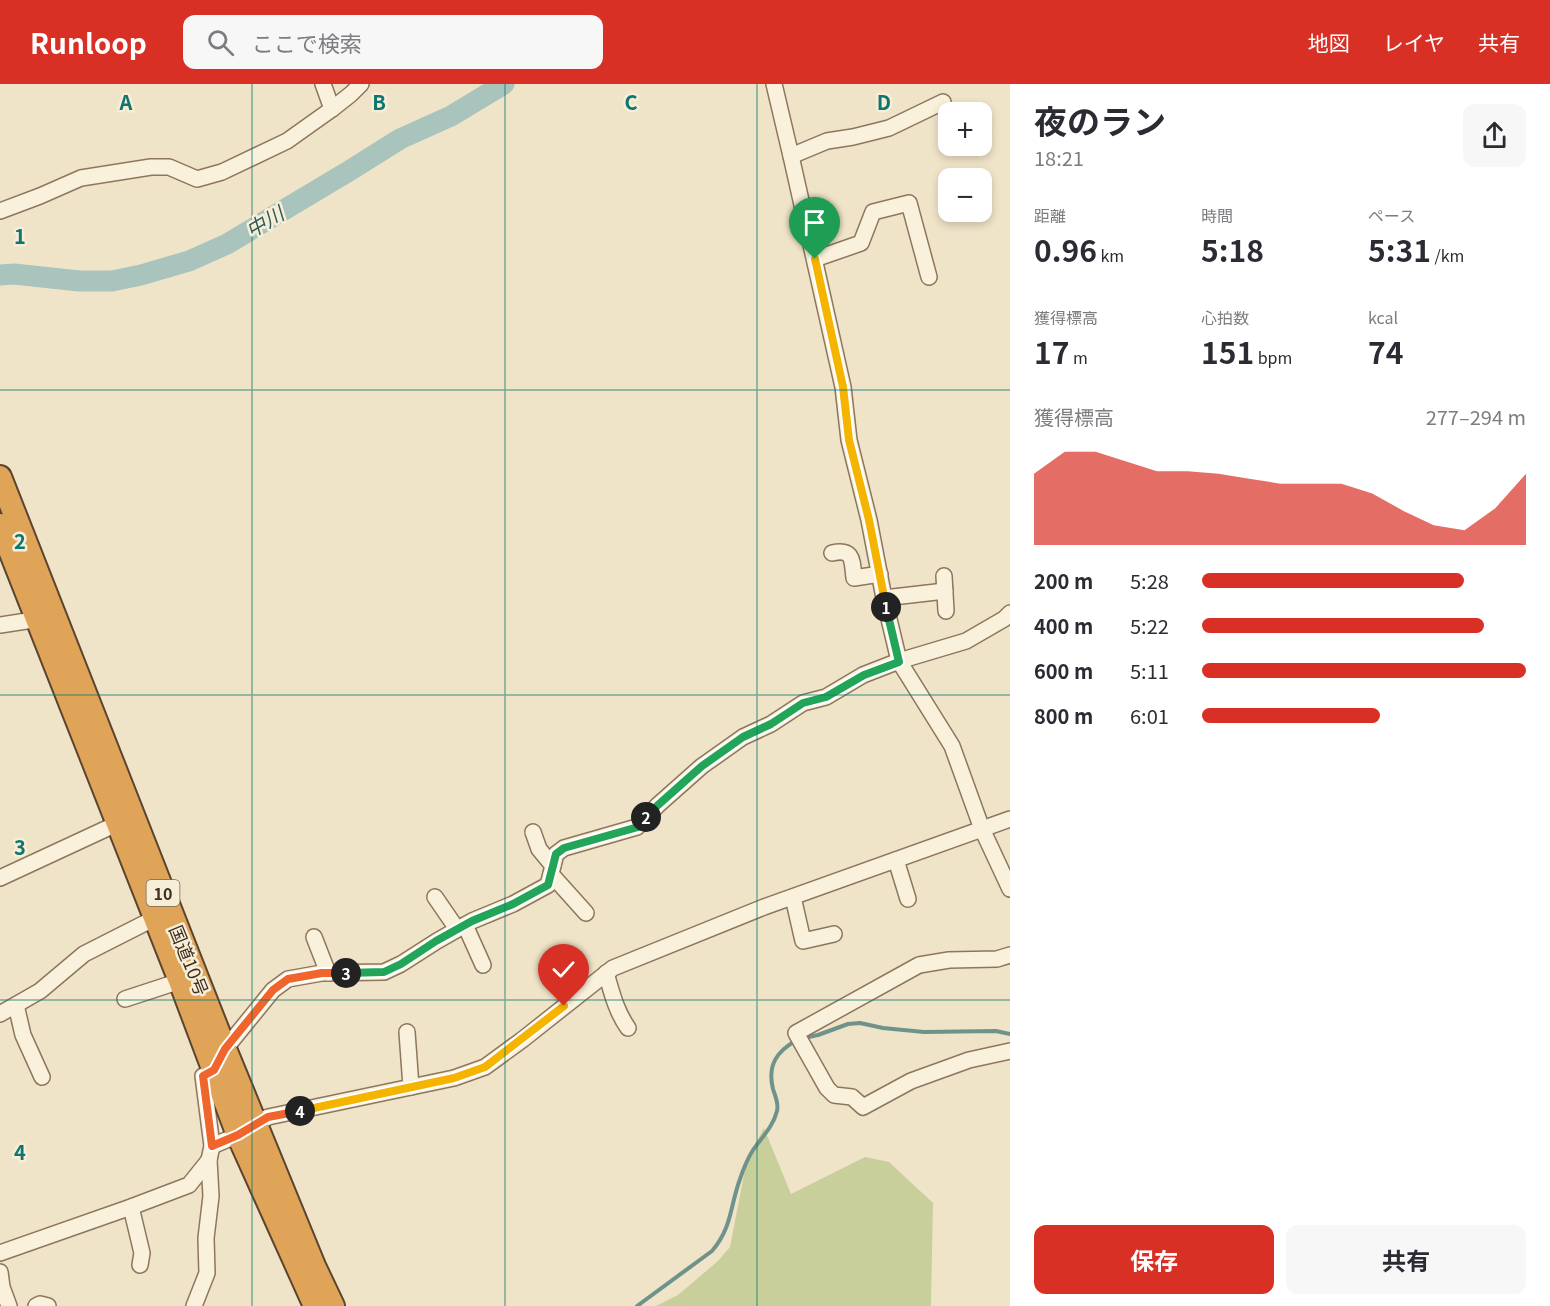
<!DOCTYPE html>
<html lang="ja">
<head>
<meta charset="utf-8">
<style>
  :root { --surface:#fff; --page:#f7f7f7; --text:#2b2b33; --muted:#7c7c81; --accent:#d93025 }
  body { margin:0; font-family:Georgia,"Noto Sans JP",serif; background:var(--page); color:var(--text); height:100vh; display:flex; flex-direction:column; font-size:22px; white-space:nowrap }
  * { box-sizing:border-box; margin:0 }
  p { font-size:20px; color:var(--muted) }
  .icon { flex:none; width:33px; height:33px; fill:none; stroke:currentColor; stroke-width:2; stroke-linecap:round; stroke-linejoin:round }
  .map { position:relative; flex:1; overflow:hidden }
  .sheet { display:flex; flex-direction:column; background:var(--surface); width:540px }
  .sheet>* { flex:none }
  .controls { position:absolute; left:938px; top:18px; display:grid; gap:12px }
  .controls a { display:grid; place-items:center; width:54px; height:54px; border-radius:12px; background:var(--surface); box-shadow:0 3px 9px #0003; font-size:30px }
  .pin { position:absolute; display:grid; place-items:center; width:51px; height:51px; color:#fff; margin:-62px -26px; border-radius:50% 50% 50% 0; rotate:-45deg; box-shadow:0 0 6px #0007 }
  .pin .icon { rotate:45deg }
  .km { position:absolute; width:30px; height:30px; margin:-15px; border-radius:50%; background:#222; color:#fff; font-size:16px; line-height:30px; text-align:center }
  .round { display:grid; place-items:center; flex:none; width:63px; height:63px; border-radius:12px; background:var(--page) }
  .overview { display:flex; align-items:center; justify-content:space-between; height:102px; padding:0 24px }
  h1 { font-size:33px; font-weight:700; line-height:45px }
  .stats { display:grid; grid-template-columns:repeat(3,1fr); gap:9px; height:102px; padding:6px 24px }
  .stats div { display:grid; align-content:center }
  .stats b { font-size:30px; font-weight:700 }
  .stats small { font-size:16px; font-weight:400 }
  .stats p { font-size:16px }
  .chart { height:168px; padding:12px 24px }
  .chart p { display:flex; justify-content:space-between }
  .chart svg { width:100%; height:108px; margin-top:6px; fill:var(--accent); opacity:.7 }
  .primary-button { display:flex; gap:12px; margin-top:auto; padding:12px 24px }
  .primary-button a { flex:1; height:69px; border-radius:12px; background:var(--accent); color:#fff; font-size:24px; font-weight:700; line-height:69px; text-align:center }
  .primary-button a+a { background:var(--page); color:var(--text) }
  ul { padding:0 24px; list-style:none; font-size:20px }
  li { display:grid; grid-template-columns:96px 72px 1fr; align-items:center; height:45px }
  li i { height:15px; border-radius:8px; background:var(--accent) }
  header { display:flex; align-items:center; gap:36px; box-sizing:border-box; height:84px; padding:0 30px; background:var(--accent); color:#fff }
  header strong { font-size:28px }
  nav { display:flex; gap:33px; margin-inline-start:auto; font-size:21px }
  .search { width:420px; height:54px; background:var(--page); display:flex; align-items:center; gap:15px; box-sizing:border-box; padding:0 21px; border-radius:12px; color:var(--muted); font-size:22px }
  main { display:flex; flex:1; min-height:0 }
  .map>svg:first-child { display:block }
  .green { fill:#c9cf9b }
  .lines { fill:none; stroke-linecap:round; stroke-linejoin:round }
  .stream { stroke:#6f938a; stroke-width:4 }
  .river { stroke:#a9c4bc; stroke-width:21 }
  .minor-casing { stroke:#8d765c; stroke-width:18 }
  .highway-casing { stroke:#5b4430; stroke-width:26 }
  .minor { stroke:#faf1dc; stroke-width:15 }
  .highway { stroke:#e0a458; stroke-width:22 }
  .split-1-casing { stroke:#fff; stroke-width:12 }
  .split-2-casing { stroke:#fff; stroke-width:12 }
  .split-3-casing { stroke:#fff; stroke-width:12 }
  .split-4-casing { stroke:#fff; stroke-width:12 }
  .split-5-casing { stroke:#fff; stroke-width:12 }
  .split-1 { stroke:#f5b400; stroke-width:8 }
  .split-2 { stroke:#22a559; stroke-width:8 }
  .split-3 { stroke:#22a559; stroke-width:8 }
  .split-4 { stroke:#f0652b; stroke-width:8 }
  .split-5 { stroke:#f5b400; stroke-width:8 }
  .grid { fill:none; stroke:#0f766e; stroke-width:1.5; stroke-opacity:0.55 }
  .labels { text-anchor:middle; dominant-baseline:central; stroke-width:5; stroke-linejoin:round; paint-order:stroke }
  .shield { fill:#f7eed8; stroke:#756857; stroke-width:1.5 }
  .shield-label { font-size:16px; font-weight:bold; fill:#3d2e20 }
  .street-label { font-size:18px; fill:#3d2e20; stroke:#f7eed8 }
  .water-label { font-size:20px; font-style:italic; fill:#2f5d5a; stroke:#f7eed8 }
  .grid-label { font-size:20px; text-anchor:middle; font-weight:bold; fill:#0f766e; stroke:#f7eed8; stroke-width:5; stroke-linejoin:round; paint-order:stroke }
</style>
</head>
<body>
<header>
<strong>Runloop</strong>
<div class="search"><svg class="icon" aria-label="search" viewBox="0 0 24 24"><circle cx="10" cy="10" r="6"/><path d="M15 15l6 6"/></svg>ここで検索</div>
<nav><a>地図</a><a>レイヤ</a><a>共有</a></nav>
</header>
<main>
<div class="map">
<svg width="1010" height="1222" viewBox="0 0 1010 1222">
  <rect width="100%" height="100%" fill="#f0e4c8"/>
  <polygon class="green" points="764,1044 791,1110 865,1073 889,1078 933,1119 931,1222 656,1222 678,1211 718,1177 730,1163 747,1075"/>
  <g class="lines">
    <g class="stream">
      <polyline points="804,954 818,951 848,940 860,939 883,944 924,948 996,947 1010,950"/>
      <path d="M637,1222L712,1167C732,1144 730,1122 740,1095C743,1086 748,1074 753,1066C762,1053 773,1043 777,1027C779,1019 775,1012 773,1005C767,981 777,967 797,956"/>
    </g>
    <polyline class="river" points="0,191 14,190 79,197 112,197 141,191 189,177 227,160 349,87 400,55 451,32 504,0"/>
    <g class="minor-casing">
      <g id="minor">
        <polyline points="323,0 332,25"/>
        <polyline points="774,0 791,72 843,303 849,356 869,436 884,514 899,577 952,662 982,745 1010,805"/>
        <polyline points="791,72 827,57 853,53 889,44 943,18"/>
        <polyline points="0,127 40,112 81,94 151,83 169,83 197,95 222,88 287,57 332,25 351,10 361,0"/>
        <polyline points="815,175 861,159 873,128 909,119 929,193"/>
        <path d="M832,469C854,464 852,477 854,494L880,490"/>
        <polyline points="944,492 946,527"/>
        <polyline points="884,514 945,507"/>
        <polyline points="0,541 46,534"/>
        <polyline points="533,748 539,765 553,782"/>
        <polyline points="896,776 908,815"/>
        <polyline points="551,790 586,829"/>
        <polyline points="0,794 125,736"/>
        <polyline points="435,813 457,845"/>
        <polyline points="793,813 803,857 834,850"/>
        <polyline points="465,841 483,881"/>
        <polyline points="314,853 328,889"/>
        <polyline points="1010,871 997,875 949,876 919,881 796,949 827,1004 834,1011 852,1013 863,1023 911,997 969,976 1010,967"/>
        <path d="M606,889C612,909 616,927 628,944"/>
        <polyline points="125,915 180,897"/>
        <polyline points="16,921 23,951 42,993"/>
        <polyline points="0,930 40,907 84,870 155,834"/>
        <polyline points="407,948 411,1003"/>
        <polyline points="212,1062 238,1051 268,1033 454,994 485,983 522,956 613,884 764,823 1010,735"/>
        <polyline points="131,1123 142,1169 140,1181"/>
        <polyline points="0,1169 131,1123 189,1101 209,1076"/>
        <polyline points="0,1188 2,1203 9,1222"/>
        <polyline points="36,1222 40,1220 48,1222"/>
        <polyline points="194,1222 207,1189 206,1154 211,1112 209,1076 212,1062 203,992 214,986 225,965 273,906 288,895 322,889 384,888 401,880 437,857 472,837 513,820 548,801 556,770 564,764 637,743 658,721 702,682 743,653 771,640 803,619 826,613 863,591 899,577 966,557 1004,535 1010,529"/>
      </g>
    </g>
    <g class="highway-casing">
      <g id="highway">
        <polyline points="0,393 225,965 314,1182 333,1222"/>
        <polyline points="0,441 180,897 238,1051 315,1222"/>
      </g>
    </g>
    <use href="#minor" class="minor"/>
    <use href="#highway" class="highway"/>
  </g>
  <g class="lines">
    <g class="split-1-casing">
      <polyline id="split-1" points="815,175 843,303 849,356 869,436 886,523"/>
    </g>
    <g class="split-2-casing">
      <polyline id="split-2" points="646,733 658,721 702,682 743,653 771,640 803,619 826,613 864,591 899,578 886,523"/>
    </g>
    <g class="split-3-casing">
      <polyline id="split-3" points="346,889 384,888 401,880 436,857 472,837 513,820 548,801 556,770 564,764 638,743 646,733"/>
    </g>
    <g class="split-4-casing">
      <polyline id="split-4" points="300,1027 268,1033 238,1051 212,1062 203,992 214,986 225,965 273,906 288,895 322,889 346,889"/>
    </g>
    <g class="split-5-casing">
      <polyline id="split-5" points="300,1027 454,994 485,983 564,922"/>
    </g>
    <use href="#split-1" class="split-1"/>
    <use href="#split-2" class="split-2"/>
    <use href="#split-3" class="split-3"/>
    <use href="#split-4" class="split-4"/>
    <use href="#split-5" class="split-5"/>
  </g>
  <path class="grid" d="M252,0V1222M505,0V1222M757,0V1222M0,306H1010M0,611H1010M0,916H1010"/>
  <g class="labels">
    <rect class="shield" x="146.5" y="796" width="33" height="26" rx="4.5"/>
    <g class="shield-label">
      <text x="163" y="809">10</text>
    </g>
    <g class="street-label">
      <text transform="translate(190 876) rotate(68)">国道10号</text>
    </g>
    <g class="water-label">
      <text transform="translate(264 137) rotate(-31)">中川</text>
    </g>
  </g>
  <g class="grid-label">
    <text x="126" y="26">A</text>
    <text x="379" y="26">B</text>
    <text x="631" y="26">C</text>
    <text x="884" y="26">D</text>
    <text x="20" y="160">1</text>
    <text x="20" y="465">2</text>
    <text x="20" y="771">3</text>
    <text x="20" y="1076">4</text>
  </g>
</svg>
<div class="controls">
<a>+</a>
<a>−</a>
</div>
<div class="pin" style="left:815px;top:175px;background:#1e9e55"><svg class="icon" aria-label="arrive" viewBox="0 0 24 24"><path d="M6 21V4h12l-3 4 3 4H6"/></svg></div>
<div class="pin" style="left:564px;top:922px;background:#d93025"><svg class="icon" aria-label="check" viewBox="0 0 24 24"><path d="M5 12l5 5 9-10"/></svg></div>
<b class="km" style="left:886px;top:523px">1</b>
<b class="km" style="left:646px;top:733px">2</b>
<b class="km" style="left:346px;top:889px">3</b>
<b class="km" style="left:300px;top:1027px">4</b>
</div>
<section class="sheet">
<div class="overview"><div><h1>夜のラン</h1><p>18:21</p></div><a class="round"><svg class="icon" aria-label="share" viewBox="0 0 24 24"><path d="M12 15V3M7 8l5-5 5 5M5 13v7h14v-7"/></svg></a></div>
<div class="stats">
<div><p>距離</p><b>0.96<small> km</small></b></div>
<div><p>時間</p><b>5:18</b></div>
<div><p>ペース</p><b>5:31<small> /km</small></b></div>
</div>
<div class="stats">
<div><p>獲得標高</p><b>17<small> m</small></b></div>
<div><p>心拍数</p><b>151<small> bpm</small></b></div>
<div><p>kcal</p><b>74</b></div>
</div>
<div class="chart"><p><span>獲得標高</span>277–294 m</p>
<svg viewBox="0 0 160 44" preserveAspectRatio="none"><path d="M0 44V15L10 6L20 6L30 10L40 14L50 14L60 15L70 17L80 19L90 19L100 19L110 23L120 30L130 36L140 38L150 29L160 15V44z"/></svg>
</div>
<ul>
<li><b>200 m</b>5:28<i style="width:81%"></i></li>
<li><b>400 m</b>5:22<i style="width:87%"></i></li>
<li><b>600 m</b>5:11<i style="width:100%"></i></li>
<li><b>800 m</b>6:01<i style="width:55%"></i></li>
</ul>
<div class="primary-button"><a>保存</a><a>共有</a></div>
</section>
</main>
</body>
</html>
